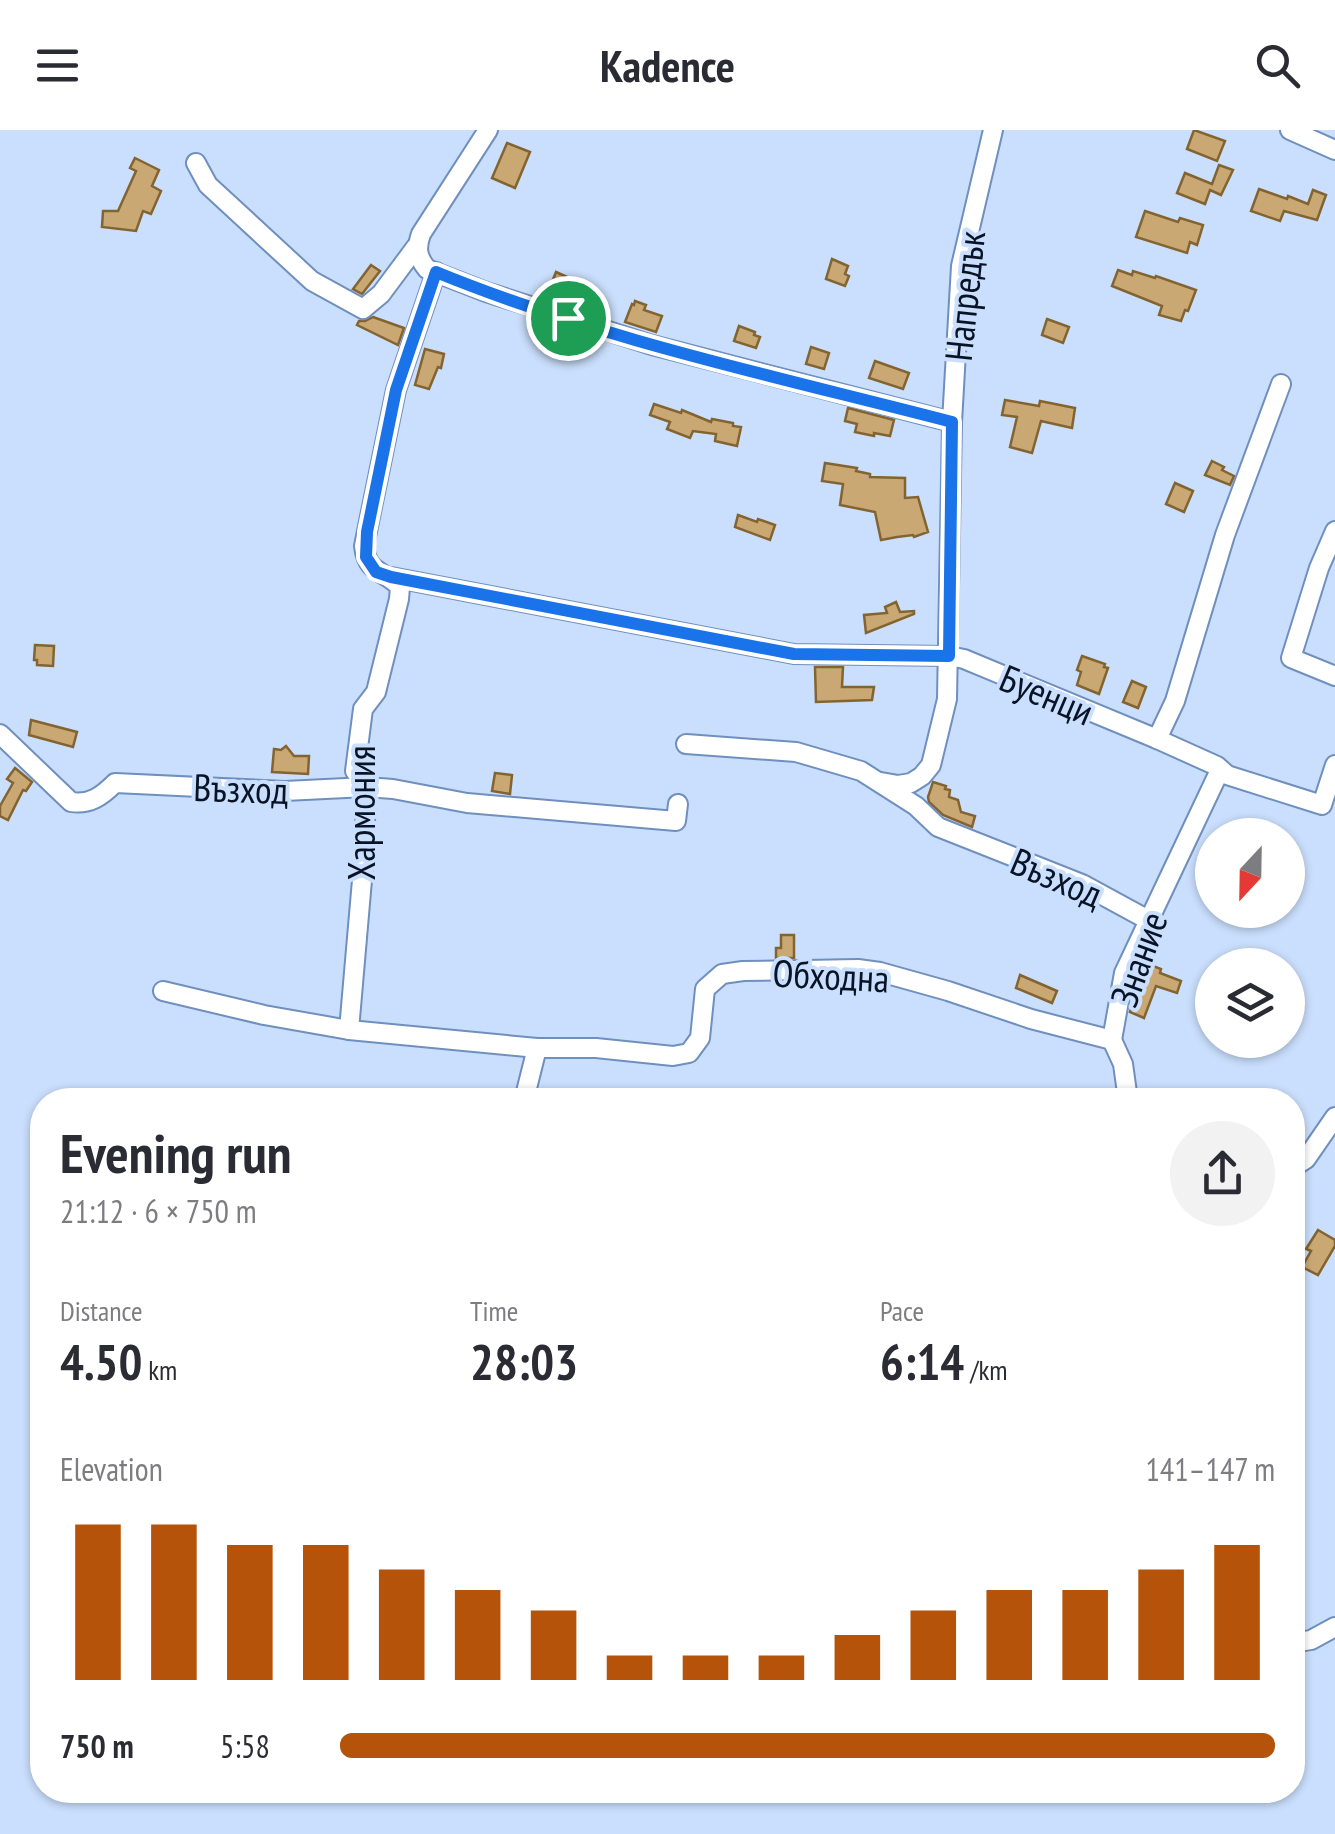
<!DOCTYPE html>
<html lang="en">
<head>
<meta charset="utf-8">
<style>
  :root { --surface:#fff; --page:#f2f2f3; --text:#2b2b33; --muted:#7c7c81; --accent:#b45309 }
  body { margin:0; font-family:"PT Sans Narrow",sans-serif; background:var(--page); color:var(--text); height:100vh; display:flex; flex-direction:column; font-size:38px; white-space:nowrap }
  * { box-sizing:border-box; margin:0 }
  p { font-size:32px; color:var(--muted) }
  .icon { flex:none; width:55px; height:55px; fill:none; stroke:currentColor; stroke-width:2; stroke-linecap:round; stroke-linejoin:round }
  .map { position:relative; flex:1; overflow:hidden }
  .drawer { position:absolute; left:30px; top:958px; width:1275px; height:715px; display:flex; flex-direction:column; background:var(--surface); border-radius:40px; box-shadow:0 2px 8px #0004 }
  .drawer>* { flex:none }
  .needle { width:65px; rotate:202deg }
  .controls { position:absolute; left:1195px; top:688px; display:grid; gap:20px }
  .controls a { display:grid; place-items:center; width:110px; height:110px; border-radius:50%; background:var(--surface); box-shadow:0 2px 8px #0004; font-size:50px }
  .pin { position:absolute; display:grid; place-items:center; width:85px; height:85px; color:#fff; margin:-42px; border:5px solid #fff; border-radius:50%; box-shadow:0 2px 10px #0007 }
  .round { display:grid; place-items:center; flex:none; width:105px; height:105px; border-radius:52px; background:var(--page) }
  .summary { display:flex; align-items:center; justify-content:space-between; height:170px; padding:0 30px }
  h1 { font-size:55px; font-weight:700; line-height:75px }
  .figures { display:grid; grid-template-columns:repeat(3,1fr); gap:15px; height:170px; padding:10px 30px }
  .figures div { display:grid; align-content:center }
  .figures b { font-size:50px; font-weight:700 }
  .figures small { font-size:28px; font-weight:400 }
  .figures p { font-size:28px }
  .chart { height:280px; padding:20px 30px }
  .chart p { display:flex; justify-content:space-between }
  .chart svg { width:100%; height:180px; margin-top:10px; stroke:var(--accent); stroke-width:6 }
  ul { padding:0 30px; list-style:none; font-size:32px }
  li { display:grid; grid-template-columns:160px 120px 1fr; align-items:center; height:75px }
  li i { height:25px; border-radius:12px; background:var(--accent) }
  header { display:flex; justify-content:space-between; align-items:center; height:130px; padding:0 30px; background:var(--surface); font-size:45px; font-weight:700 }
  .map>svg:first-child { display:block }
  .building { fill:#caa874; stroke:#836431; stroke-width:2.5 }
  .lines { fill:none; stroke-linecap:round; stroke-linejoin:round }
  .street-casing { stroke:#6f8fbe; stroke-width:22 }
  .street { stroke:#fff; stroke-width:18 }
  .route-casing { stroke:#fff; stroke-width:20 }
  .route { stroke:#1a73e8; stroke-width:12 }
  .labels { text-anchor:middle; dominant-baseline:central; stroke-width:8; stroke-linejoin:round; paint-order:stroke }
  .street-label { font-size:38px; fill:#081425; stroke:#cadffd }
</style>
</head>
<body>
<header><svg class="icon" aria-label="menu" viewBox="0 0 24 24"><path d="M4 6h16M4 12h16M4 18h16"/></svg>Kadence<svg class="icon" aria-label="search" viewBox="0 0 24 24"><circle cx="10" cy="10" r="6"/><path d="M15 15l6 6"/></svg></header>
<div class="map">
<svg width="1335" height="1704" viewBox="0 0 1335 1704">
  <rect width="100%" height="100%" fill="#cadffd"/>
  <g class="building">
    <polygon points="1194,0 1225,11 1217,31 1187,19"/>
    <polygon points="507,13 530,22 515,58 492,48"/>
    <polygon points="135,28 159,40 152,56 161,61 151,84 143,81 136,101 102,97 103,81 118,81 136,41 130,38"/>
    <polygon points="1219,35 1233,40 1221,65 1210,60 1205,74 1177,63 1185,43 1212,54"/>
    <polygon points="1259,59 1287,69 1288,66 1308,74 1313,60 1326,65 1317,90 1284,81 1280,91 1251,81"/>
    <polygon points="1145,81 1178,92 1180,88 1203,95 1197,115 1190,112 1187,123 1136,107"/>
    <polygon points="832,129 848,136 845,144 849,146 845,156 826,149"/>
    <polygon points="371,135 380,141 362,164 353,159"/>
    <polygon points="1118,140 1132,145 1133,141 1155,148 1156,146 1196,160 1188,181 1185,180 1181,191 1159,185 1162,176 1112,156"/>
    <polygon points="556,142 567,147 558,172 542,167 546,156 550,157"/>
    <polygon points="635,171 646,175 644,180 662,186 656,202 625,192 632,174 634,175"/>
    <polygon points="373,187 404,198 398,215 357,195 359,191 365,191"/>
    <polygon points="1047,189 1069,197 1063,213 1042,205"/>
    <polygon points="739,196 755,202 754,205 760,207 756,218 734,211"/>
    <polygon points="811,217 829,223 824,239 806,234"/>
    <polygon points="425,219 444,224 441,238 438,237 429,259 415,255"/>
    <polygon points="875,231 909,243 903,259 869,248"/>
    <polygon points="1005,270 1039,276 1040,271 1075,278 1072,298 1041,291 1032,323 1010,317 1017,287 1002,285"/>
    <polygon points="654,274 681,283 682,280 711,292 712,289 733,293 733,296 741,297 737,316 715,311 716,304 693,301 690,308 667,299 670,292 650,285"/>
    <polygon points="848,278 894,290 890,306 874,303 874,306 855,302 857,294 845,291"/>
    <polygon points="1212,331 1224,337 1222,340 1234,346 1230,355 1205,345"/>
    <polygon points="825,333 857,338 856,341 870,344 870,347 905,348 905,368 918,367 928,402 914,407 913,405 897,407 881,410 875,382 840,375 843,354 822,351"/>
    <polygon points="1175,353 1193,361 1184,382 1166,374"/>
    <polygon points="738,385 757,392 758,389 775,395 770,410 735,397"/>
    <polygon points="896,472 900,482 914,481 914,484 866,503 864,485 887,483 885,477"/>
    <polygon points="35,515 54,516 53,536 37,535 37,530 34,530"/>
    <polygon points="1082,526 1105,534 1104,537 1108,538 1099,564 1077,555 1081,542 1077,540"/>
    <polygon points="815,537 843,537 842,557 874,557 872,570 816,572"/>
    <polygon points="1132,551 1146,557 1138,578 1123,572"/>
    <polygon points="31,590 77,602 73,617 29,605"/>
    <polygon points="286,616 294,626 309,626 308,644 272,642 274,619 281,620"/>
    <polygon points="15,638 32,652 26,661 23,660 8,690 0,686 0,676 13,653 7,649"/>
    <polygon points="495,643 512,645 510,664 492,661"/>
    <polygon points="933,652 946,656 945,659 950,660 949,667 958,670 961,682 975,686 972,697 943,685 929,672 928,667"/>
    <polygon points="781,805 794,805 794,828 776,828 776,818 781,818"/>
    <polygon points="1145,833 1161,839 1160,843 1181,851 1177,863 1156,856 1144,888 1130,882"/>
    <polygon points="1020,845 1057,861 1052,873 1016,858"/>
    <polygon points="1318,1100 1335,1110 1335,1116 1318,1145 1302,1137 1311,1121 1306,1119"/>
  </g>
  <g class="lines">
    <g class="street-casing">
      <g id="street">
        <path d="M488,0L421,104C416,118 417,127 427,139L486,162L652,215L952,292"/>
        <polyline points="1290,0 1335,20"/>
        <polyline points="196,33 208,55 312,151 363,179 381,164 416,117"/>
        <polyline points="1335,401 1319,438 1291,528 1335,546"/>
        <polyline points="391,447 794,524 949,526 964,529 1157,609 1217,636 1227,645 1322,675 1335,635"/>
        <path d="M0,604L71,672C90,675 102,666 115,653L285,661L366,657L393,659L467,673L676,691L678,674"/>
        <polyline points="1157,609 1175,571 1225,405 1281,254"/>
        <polyline points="686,614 796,622 861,641 916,676 938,697 1082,754 1150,791"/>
        <polyline points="881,652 898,655 911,653 922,646 931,635 947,569 952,292 961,136 993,0"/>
        <polyline points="163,861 264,885 349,900 537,918 596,918 673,926 689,923 700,908 705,859 722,844 743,841 858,839 880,842 948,861 1031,889 1112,910 1123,934 1128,970"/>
        <path d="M349,900L364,727L366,657L355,641L363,579L376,562L399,469L400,457C384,440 367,444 364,416L396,260L436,142"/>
        <polyline points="1112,910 1124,843 1220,640"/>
        <polyline points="524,970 537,918"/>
        <polyline points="1292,1038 1306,1029 1335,987"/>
        <polyline points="1292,1513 1311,1510 1335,1497"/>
      </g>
    </g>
    <use href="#street" class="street"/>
  </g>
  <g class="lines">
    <g class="route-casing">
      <path id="route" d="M436,142C602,210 779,247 952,292L949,526L794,524L391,447L376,442L366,427L367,402L396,260Z"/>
    </g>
    <use href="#route" class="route"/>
  </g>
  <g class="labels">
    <g class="street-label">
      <text transform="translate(964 166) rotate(-84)">Напредък</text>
      <text transform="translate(1047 564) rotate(23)">Буенци</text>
      <text transform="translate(241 658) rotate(2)">Възход</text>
      <text transform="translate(360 683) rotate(-90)">Хармония</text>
      <text transform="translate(1057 747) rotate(23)">Възход</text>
      <text transform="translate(1138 829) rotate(-70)">Знание</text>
      <text transform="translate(831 845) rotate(3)">Обходна</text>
    </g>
  </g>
</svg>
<div class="controls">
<a><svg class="needle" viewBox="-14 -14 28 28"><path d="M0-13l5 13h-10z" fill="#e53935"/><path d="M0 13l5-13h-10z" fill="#7c7c81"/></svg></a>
<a><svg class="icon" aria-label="layers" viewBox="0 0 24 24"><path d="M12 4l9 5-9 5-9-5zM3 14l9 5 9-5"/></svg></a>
</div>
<div class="pin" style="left:568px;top:188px;background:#1e9e55"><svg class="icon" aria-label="arrive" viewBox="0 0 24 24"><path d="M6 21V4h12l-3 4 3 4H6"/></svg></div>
<section class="drawer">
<div class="summary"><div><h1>Evening run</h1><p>21:12 · 6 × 750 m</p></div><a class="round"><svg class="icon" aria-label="share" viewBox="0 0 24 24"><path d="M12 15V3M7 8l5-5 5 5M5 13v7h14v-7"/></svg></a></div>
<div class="figures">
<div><p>Distance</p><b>4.50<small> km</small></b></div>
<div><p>Time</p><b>28:03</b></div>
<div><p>Pace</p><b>6:14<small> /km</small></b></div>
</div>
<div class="chart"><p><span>Elevation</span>141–147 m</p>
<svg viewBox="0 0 160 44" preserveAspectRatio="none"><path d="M5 44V6M15 44V6M25 44V11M35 44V11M45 44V17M55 44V22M65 44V27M75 44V38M85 44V38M95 44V38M105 44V33M115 44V27M125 44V22M135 44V22M145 44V17M155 44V11"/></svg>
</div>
<ul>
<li><b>750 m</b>5:58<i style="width:100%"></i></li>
</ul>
</section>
</div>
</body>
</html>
